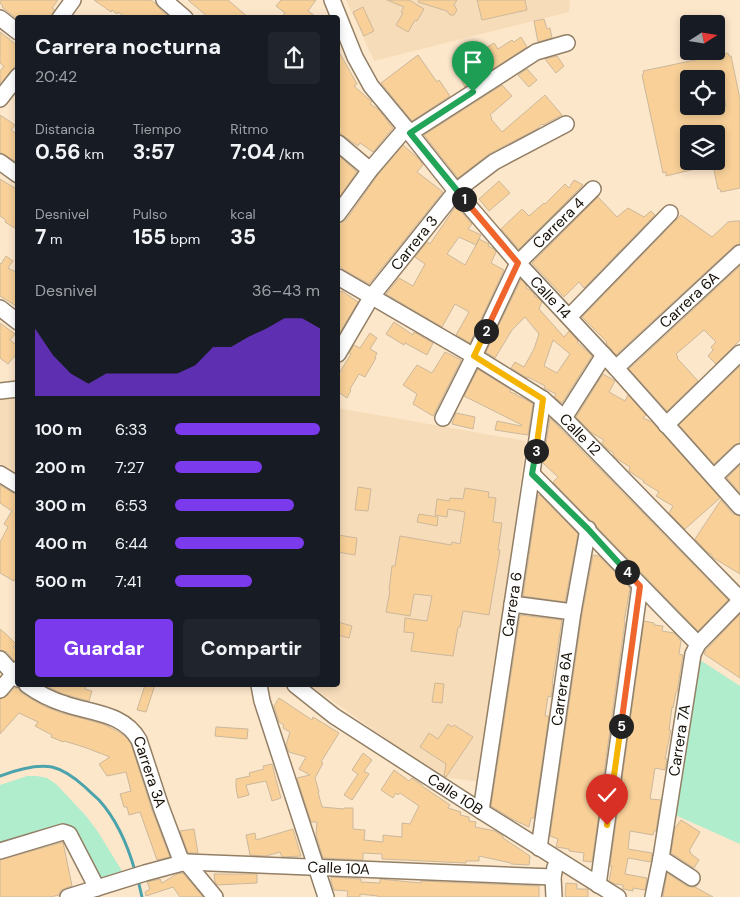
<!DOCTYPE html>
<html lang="es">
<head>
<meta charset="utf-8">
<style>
  :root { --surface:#171b24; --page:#20242c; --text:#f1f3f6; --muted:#9ea1a6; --accent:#7c3aed }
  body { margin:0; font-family:"DM Sans",sans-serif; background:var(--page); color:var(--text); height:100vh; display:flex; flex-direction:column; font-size:19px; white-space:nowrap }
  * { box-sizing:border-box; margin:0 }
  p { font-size:16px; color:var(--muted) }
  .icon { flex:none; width:28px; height:28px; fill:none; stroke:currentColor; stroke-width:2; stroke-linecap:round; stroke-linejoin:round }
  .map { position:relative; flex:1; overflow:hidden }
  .details { position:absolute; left:15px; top:15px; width:325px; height:672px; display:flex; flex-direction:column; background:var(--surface); border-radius:5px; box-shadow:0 2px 8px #0003 }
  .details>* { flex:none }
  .needle { width:32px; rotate:78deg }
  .buttons { position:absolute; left:680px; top:15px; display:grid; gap:10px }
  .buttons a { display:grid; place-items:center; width:45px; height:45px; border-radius:5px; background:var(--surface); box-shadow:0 2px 8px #0003; font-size:25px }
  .pin { position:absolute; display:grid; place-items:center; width:42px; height:42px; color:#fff; margin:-51px -21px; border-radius:50% 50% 50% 0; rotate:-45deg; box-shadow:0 0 5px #0007 }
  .pin .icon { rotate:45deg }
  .km { position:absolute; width:25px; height:25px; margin:-12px; border-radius:50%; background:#222; color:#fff; font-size:14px; line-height:25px; text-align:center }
  .round { display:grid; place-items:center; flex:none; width:52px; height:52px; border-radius:5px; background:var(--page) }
  .overview { display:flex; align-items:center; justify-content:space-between; height:85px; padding:0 20px }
  h1 { font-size:22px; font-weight:700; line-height:38px }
  .figures { display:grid; grid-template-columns:repeat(3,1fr); gap:8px; height:85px; padding:5px 20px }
  .figures div { display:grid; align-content:center }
  .figures b { font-size:21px; font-weight:700 }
  .figures small { font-size:14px; font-weight:400 }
  .figures p { font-size:14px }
  .chart { height:140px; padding:10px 20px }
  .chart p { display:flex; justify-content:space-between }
  .chart svg { width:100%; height:90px; margin-top:5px; fill:var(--accent); opacity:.7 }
  .action { display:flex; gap:10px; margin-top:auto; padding:10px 20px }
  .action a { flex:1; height:58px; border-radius:5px; background:var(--accent); color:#fff; font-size:20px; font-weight:700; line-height:58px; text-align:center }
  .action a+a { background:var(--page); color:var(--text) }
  ul { padding:0 20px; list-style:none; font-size:16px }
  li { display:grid; grid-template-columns:80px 60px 1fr; align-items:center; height:38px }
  li i { height:12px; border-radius:6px; background:var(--accent) }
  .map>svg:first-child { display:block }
  .built { fill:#f6dcb9 }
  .green { fill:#afedcd }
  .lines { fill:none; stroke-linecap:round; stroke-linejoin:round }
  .stream { stroke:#4ba3ab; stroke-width:3 }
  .building { fill:#f8d098; stroke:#ccb89c; fill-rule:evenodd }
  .minor-casing { stroke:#927f65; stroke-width:18 }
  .minor { stroke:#fff; stroke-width:15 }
  .split-1-casing { stroke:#fff; stroke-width:10 }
  .split-2-casing { stroke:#fff; stroke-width:10 }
  .split-3-casing { stroke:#fff; stroke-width:10 }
  .split-4-casing { stroke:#fff; stroke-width:10 }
  .split-5-casing { stroke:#fff; stroke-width:10 }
  .split-6-casing { stroke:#fff; stroke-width:10 }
  .split-1 { stroke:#22a559; stroke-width:6 }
  .split-2 { stroke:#f0652b; stroke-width:6 }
  .split-3 { stroke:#f5b400; stroke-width:6 }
  .split-4 { stroke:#22a559; stroke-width:6 }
  .split-5 { stroke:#f0652b; stroke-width:6 }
  .split-6 { stroke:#f5b400; stroke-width:6 }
  .labels { text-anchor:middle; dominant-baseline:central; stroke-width:4; stroke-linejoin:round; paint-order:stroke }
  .street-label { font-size:15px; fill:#160f06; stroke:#fcf7f2 }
</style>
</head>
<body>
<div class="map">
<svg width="740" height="897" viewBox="0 0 740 897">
  <rect width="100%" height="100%" fill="#fde7cb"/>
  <g class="built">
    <polygon points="346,0 570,0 569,12 374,61"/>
    <polygon points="17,398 18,398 17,475 0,464 0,400"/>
    <polygon points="338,408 526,441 481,782 440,777 310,685 338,685"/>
  </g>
  <g class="green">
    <polygon points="700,660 740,686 740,844 673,814"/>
    <polygon points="27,776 37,776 47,778 56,784 87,817 98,832 122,871 101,878 71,830 0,846 0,785"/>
  </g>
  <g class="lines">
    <g class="stream">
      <path d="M0,776C16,770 35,764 52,767C65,770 75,778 85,787C89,791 94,795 99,800C117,820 128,846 135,871"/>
      <polyline points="138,880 142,897"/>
    </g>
  </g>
  <g class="building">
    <polygon points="0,0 58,0 52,8 55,10 49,18 16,18 2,7 3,6 0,3"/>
    <polygon points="94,0 151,0 155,3 160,9 170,18 126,18 118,12 117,14 112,10 111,12"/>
    <polygon points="188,0 228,0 249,18 209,18"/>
    <polygon points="281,0 316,0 308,11 318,18 281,18 285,13 276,6"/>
    <polygon points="387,0 409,0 424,9 417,21 415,20 408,32 396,25 403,13 401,12 404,7"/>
    <polygon points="419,0 457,0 454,5 457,10 454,15 450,15 447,11 418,2"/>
    <polygon points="477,0 525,0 527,10 482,20"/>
    <polygon points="363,7 374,31 364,36 353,12"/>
    <polygon points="544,19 547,29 550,28 552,38 538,42 534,21"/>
    <polygon points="0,32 18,46 18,63 0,84 0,71 4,66 0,63"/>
    <polygon points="521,37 527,47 465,87 457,72 487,57 483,50 494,43 498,49 512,40 514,42"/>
    <polygon points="338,50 357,84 354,86 372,102 370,104 378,109 393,128 373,152 360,143 358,146 338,132"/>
    <path d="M728,53L729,56H731L740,99V188L721,192L720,189H718L712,161H716V134H689V161H711L712,165L666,176V172L663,173L642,75L644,74L643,71ZM685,79H720L726,106H689V98Z"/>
    <polygon points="418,55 437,82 439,80 450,96 412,121 381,83"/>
    <polygon points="557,56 564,66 556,73 545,59"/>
    <polygon points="527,69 537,80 529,87 518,75"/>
    <polygon points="502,85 512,96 490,115 492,118 491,119 502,132 545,95 562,115 543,125 542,124 537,129 489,154 458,178 424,135"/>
    <polygon points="0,115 15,125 11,130 18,135 18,163 0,152"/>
    <polygon points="403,145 419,159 423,165 417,172 443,192 369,284 344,270 338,264 338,223 342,222 346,220 377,176"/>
    <polygon points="338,155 357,172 338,199"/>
    <polygon points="0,179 18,190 18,230 5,222 6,220 0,216"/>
    <polygon points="574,180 583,185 519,249 501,229 522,209 529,216 544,203 545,204 565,184 569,188"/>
    <polygon points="499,181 510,193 489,211 479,199"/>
    <polygon points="598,197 617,217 628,208 644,217 651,211 655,215 584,288 579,282 564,297 532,263"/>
    <path d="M456,206L472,224L468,229L481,235L476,245L479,239L489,244L488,246L494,249L496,252L491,263L504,270L470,343L456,335L469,312L455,304L442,327L386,294L399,278L413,286L425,264L415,257L427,242L430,244ZM459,237L476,245L465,265L447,254Z"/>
    <polygon points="681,215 712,237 728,222 735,221 740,221 740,244 734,246 616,355 606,343 607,342 582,317"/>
    <polygon points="6,256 13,261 8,268 18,273 18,307 0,296 0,263 1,264"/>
    <polygon points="740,266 740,340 716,364 708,356 713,350 711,347 716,342 704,330 676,354 678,357 677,358 698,381 667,411 629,369"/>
    <path d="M521,279L527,286L526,288L530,290L535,295L534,296L538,298L542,302L539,309L564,337L569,331L578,341L577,342L592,356L562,403L554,397L556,394L544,388L545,386L528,377L527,378L511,368L515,362L524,367L534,349L539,334L525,317L512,330L495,358L486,352ZM553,340L570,354L557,373L544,366Z"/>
    <polygon points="338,290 341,292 342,291 358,302 338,336"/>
    <polygon points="394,322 413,335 414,332 433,343 427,355 405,343 404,345 386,334"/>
    <polygon points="0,323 15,334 10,340 18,346 18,352 8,364 0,358"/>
    <polygon points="370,333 377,338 370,349 377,353 375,357 376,358 365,377 359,374 350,389 351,390 347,398 338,392 338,375 351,354 349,353 354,345 360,348"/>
    <polygon points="445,352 461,360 433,416 413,404 417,394 403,385 417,365 432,373"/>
    <polygon points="740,366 740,443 734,445 714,464 679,425"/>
    <polygon points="478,369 511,390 510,392 516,394 516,395 525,399 533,404 528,435 495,430 497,421 521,426 522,425 464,396"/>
    <polygon points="603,374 615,381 609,392 625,401 628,395 646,415 643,418 652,422 720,498 685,529 669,513 673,506 656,496 659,492 643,482 644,481 629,471 630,467 616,458 613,455 614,453 606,448 602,443 604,440 592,433 576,417"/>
    <polygon points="456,413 475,417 473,429 452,424"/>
    <polygon points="550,418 728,600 698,631 597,527 594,522 590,520 553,482 558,477 543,463"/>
    <polygon points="740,465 740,493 727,478"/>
    <polygon points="0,485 13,493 18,494 18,575 14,581 0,573 0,542 8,527 4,524 12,511 0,503"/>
    <polygon points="358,487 371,489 368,511 355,510"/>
    <polygon points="465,488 489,492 488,497 496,498 493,522 502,523 498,550 500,550 489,615 463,611 460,627 458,627 453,656 411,651 414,633 404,632 405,618 427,621 432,596 414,594 410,616 386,612 390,591 389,590 392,566 395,566 400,536 451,545 452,542 460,544 465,512 448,509 447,517 435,515 437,499 449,501 450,498 463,499"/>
    <polygon points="538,495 540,495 578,534 565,602 523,596"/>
    <polygon points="721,500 733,514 740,516 740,574 712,557 712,555 707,552 695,539"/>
    <polygon points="419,514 438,517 437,526 417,522"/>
    <polygon points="338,535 357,538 355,555 338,552"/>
    <polygon points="593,555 599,556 630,588 624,622 625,622 603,780 600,780 596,805 600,806 592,862 583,861 584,853 569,851 569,849 556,847 558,839 550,836 582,614"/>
    <polygon points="740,614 740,678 704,654 706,650"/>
    <polygon points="520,615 562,620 552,684 553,684 551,697 548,696 545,716 549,716 534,818 531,818 529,827 512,819 491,806"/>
    <polygon points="644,621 654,623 654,625 663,626 662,631 674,633 681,641 679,654 683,655 677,692 676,692 673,708 672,707 669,730 671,730 665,759 667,759 665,770 655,768 650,799 661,800 656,831 654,831 653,835 630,831 628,849 652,853 651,862 628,858 625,874 647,878 645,890 633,888 633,891 623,889 623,885 615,884 609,881 612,866 610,866"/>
    <polygon points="338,622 352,626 349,638 338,635"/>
    <polygon points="0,629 7,635 16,644 13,647 18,650 18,660 14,661 7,652 0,650"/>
    <polygon points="435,683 444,684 442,703 432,702"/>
    <polygon points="44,685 86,685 85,689 92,691 89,701 63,694"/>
    <polygon points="145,685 155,685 146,712 137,710"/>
    <polygon points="14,688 18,688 22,693 31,699 46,707 62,713 103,724 119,732 126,737 131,744 152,810 170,857 157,860 140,812 129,815 127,807 124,807 120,794 131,791 126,772 107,776 99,764 110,757 84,747 64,741 63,742 51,737 52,735 35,726 38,722 19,713 0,734 0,699 7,696"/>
    <polygon points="279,698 312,720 313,717 339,733 321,762 323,763 315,778 319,792 318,792 322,807 344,809 344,808 353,808 353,829 365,830 364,840 383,842 383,835 402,837 402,823 410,824 419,806 400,793 398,795 396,793 393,798 381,790 394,770 409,781 412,778 422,785 422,786 450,805 448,808 461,812 460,815 469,817 469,821 476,822 475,827 495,831 503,836 503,838 530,856 529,865 511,864 511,863 479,856 479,861 466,861 466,863 382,859 382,854 363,853 363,860 323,858 316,835 317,822 311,822 297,778 310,775 299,769 306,757 289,752 286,745 290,732 283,728 284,725 279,722 274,706"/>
    <polygon points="448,724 452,727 454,725 473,737 446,777 444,776 446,764 420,747 429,733 438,739"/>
    <polygon points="216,727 248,729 247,739 215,736"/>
    <polygon points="363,753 372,760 364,771 369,774 352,800 344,795 358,774 352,770"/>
    <polygon points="272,764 275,776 281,798 272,801 266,781 246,785 249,795 238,798 236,788 236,779 250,776 249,773 264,769 263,766"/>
    <polygon points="681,820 700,832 689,851 691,852 690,853 699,860 694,868 671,853 675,828"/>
    <polygon points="194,829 198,853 188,853 180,831"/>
    <polygon points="293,829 301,856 282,857 280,852 266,856 250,855 246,835 255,833 256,840"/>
    <polygon points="63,842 72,886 61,890 59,895 50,897 0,897 0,860"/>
    <polygon points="183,873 203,897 180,897 173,887 146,896 145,892 150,889 147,882 160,879 162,883 177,874"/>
    <polygon points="667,873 687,886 691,887 695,887 713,897 664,897 663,896"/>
    <polygon points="214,874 257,874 257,883 217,885 215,882"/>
    <polygon points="331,877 361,879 361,882 380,883 380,879 421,883 421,881 539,886 539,897 378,897 378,896 360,894 360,897 347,897 348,891 334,890 331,881"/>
    <polygon points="566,883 577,884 577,889 588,889 588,897 565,897"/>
  </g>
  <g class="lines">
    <g class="minor-casing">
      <g id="minor">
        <polyline points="164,0 185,18"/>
        <path id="s1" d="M332,0L355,57L371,86L410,133L456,191L518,263L616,368L740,507"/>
        <polyline points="0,18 18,32"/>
        <polyline points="60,18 73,0"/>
        <polyline points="0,99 18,76"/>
        <polyline points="410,133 536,52 567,43"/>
        <polyline points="338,143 370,170"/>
        <polyline points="0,162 18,175"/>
        <polyline points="338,214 370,170 406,128"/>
        <path id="s2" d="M338,277L474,356L543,399L564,418L740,599"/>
        <polyline points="0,308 18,322"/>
        <polyline points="569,317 670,213"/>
        <path id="s3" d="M338,354L372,296L456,191L494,162L566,124"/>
        <path id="s4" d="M616,368L740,253"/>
        <polyline points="0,391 18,389"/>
        <path id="s5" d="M443,418L474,356L518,263L593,189"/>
        <polyline points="564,418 604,355"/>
        <polyline points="666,425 740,353"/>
        <polyline points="0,474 18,485"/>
        <path d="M532,474C588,530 642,588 698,644"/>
        <polyline points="714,477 740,452"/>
        <polyline points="512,604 573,612"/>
        <polyline points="0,659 18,679"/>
        <path id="s6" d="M27,685C38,693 52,700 65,704C91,713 124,713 139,740L161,807L182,863"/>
        <polyline points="259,685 262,701 326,897"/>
        <path id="s7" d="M295,685L334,716L481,811L618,897"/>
        <polyline points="0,690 18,669"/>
        <path id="s8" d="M481,811L543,399"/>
        <path id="s9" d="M539,848L573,612L588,529"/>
        <polyline points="0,851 63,832 69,834 97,888"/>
        <polyline points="661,858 692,878"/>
        <polyline points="186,862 215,897"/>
        <polyline points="598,885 640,586"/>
        <path id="s10" d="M68,897L145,873L186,862L553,877"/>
        <polyline points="554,897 553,877 555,867"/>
        <path id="s11" d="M653,897L661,858L693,654L698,644L740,601"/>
      </g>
    </g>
    <use href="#minor" class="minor"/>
  </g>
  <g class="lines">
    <g class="split-1-casing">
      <polyline id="split-1" points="464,199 410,133 473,92"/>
    </g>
    <g class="split-2-casing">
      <polyline id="split-2" points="464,199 518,263 486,331"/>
    </g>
    <g class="split-3-casing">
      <polyline id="split-3" points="486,331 474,356 543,399 536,451"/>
    </g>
    <g class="split-4-casing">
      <polyline id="split-4" points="536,451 532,474 588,529 627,572"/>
    </g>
    <g class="split-5-casing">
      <polyline id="split-5" points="621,726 640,586 627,572"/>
    </g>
    <g class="split-6-casing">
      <polyline id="split-6" points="607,825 621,726"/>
    </g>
    <use href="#split-1" class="split-1"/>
    <use href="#split-2" class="split-2"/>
    <use href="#split-3" class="split-3"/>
    <use href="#split-4" class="split-4"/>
    <use href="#split-5" class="split-5"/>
    <use href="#split-6" class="split-6"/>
  </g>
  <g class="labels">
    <g class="street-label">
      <text stroke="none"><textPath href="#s5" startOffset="229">Carrera 4</textPath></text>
      <text stroke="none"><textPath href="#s3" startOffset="135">Carrera 3</textPath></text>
      <text stroke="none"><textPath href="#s1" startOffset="372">Calle 14</textPath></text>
      <text stroke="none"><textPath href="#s4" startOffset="100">Carrera 6A</textPath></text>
      <text stroke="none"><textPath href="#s2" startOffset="290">Calle 12</textPath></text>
      <text stroke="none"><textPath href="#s8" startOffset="209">Carrera 6</textPath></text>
      <text stroke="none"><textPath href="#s9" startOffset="161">Carrera 6A</textPath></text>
      <text stroke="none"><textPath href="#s11" startOffset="159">Carrera 7A</textPath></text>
      <text stroke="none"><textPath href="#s6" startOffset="161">Carrera 3A</textPath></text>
      <text stroke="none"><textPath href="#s7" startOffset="194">Calle 10B</textPath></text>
      <text stroke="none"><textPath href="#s10" startOffset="276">Calle 10A</textPath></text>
    </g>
  </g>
</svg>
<div class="buttons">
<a><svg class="needle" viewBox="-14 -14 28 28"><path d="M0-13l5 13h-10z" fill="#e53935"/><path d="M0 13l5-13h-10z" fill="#9ea1a6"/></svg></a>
<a><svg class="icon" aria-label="locate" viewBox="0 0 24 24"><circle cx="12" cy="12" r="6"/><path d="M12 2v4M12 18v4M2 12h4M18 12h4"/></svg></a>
<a><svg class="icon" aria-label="layers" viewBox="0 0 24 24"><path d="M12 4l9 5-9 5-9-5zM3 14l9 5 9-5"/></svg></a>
</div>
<div class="pin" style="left:473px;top:92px;background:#1e9e55"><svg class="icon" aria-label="arrive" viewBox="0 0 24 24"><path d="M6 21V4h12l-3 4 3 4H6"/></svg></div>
<div class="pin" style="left:607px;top:825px;background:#d93025"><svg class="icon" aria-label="check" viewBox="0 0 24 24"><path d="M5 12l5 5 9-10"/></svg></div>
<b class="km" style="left:464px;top:199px">1</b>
<b class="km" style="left:486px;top:331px">2</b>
<b class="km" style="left:536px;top:451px">3</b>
<b class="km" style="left:627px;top:572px">4</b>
<b class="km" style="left:621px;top:726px">5</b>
<section class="details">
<div class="overview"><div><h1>Carrera nocturna</h1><p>20:42</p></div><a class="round"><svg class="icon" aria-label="share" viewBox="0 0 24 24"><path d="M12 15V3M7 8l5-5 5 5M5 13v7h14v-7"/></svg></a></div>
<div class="figures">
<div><p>Distancia</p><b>0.56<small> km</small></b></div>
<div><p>Tiempo</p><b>3:57</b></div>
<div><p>Ritmo</p><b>7:04<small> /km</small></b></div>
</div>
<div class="figures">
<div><p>Desnivel</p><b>7<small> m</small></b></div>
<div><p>Pulso</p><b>155<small> bpm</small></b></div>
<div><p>kcal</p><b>35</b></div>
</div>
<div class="chart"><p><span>Desnivel</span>36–43 m</p>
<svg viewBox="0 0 160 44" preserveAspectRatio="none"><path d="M0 44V11L10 24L20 33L30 38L40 33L50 33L60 33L70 33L80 33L90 29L100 20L110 20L120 15L130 11L140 6L150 6L160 11V44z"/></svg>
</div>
<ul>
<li><b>100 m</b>6:33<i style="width:100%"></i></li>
<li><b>200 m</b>7:27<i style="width:60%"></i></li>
<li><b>300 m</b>6:53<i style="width:82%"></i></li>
<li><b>400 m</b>6:44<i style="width:89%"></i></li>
<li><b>500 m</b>7:41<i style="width:53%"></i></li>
</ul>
<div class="action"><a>Guardar</a><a>Compartir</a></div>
</section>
</div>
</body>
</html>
